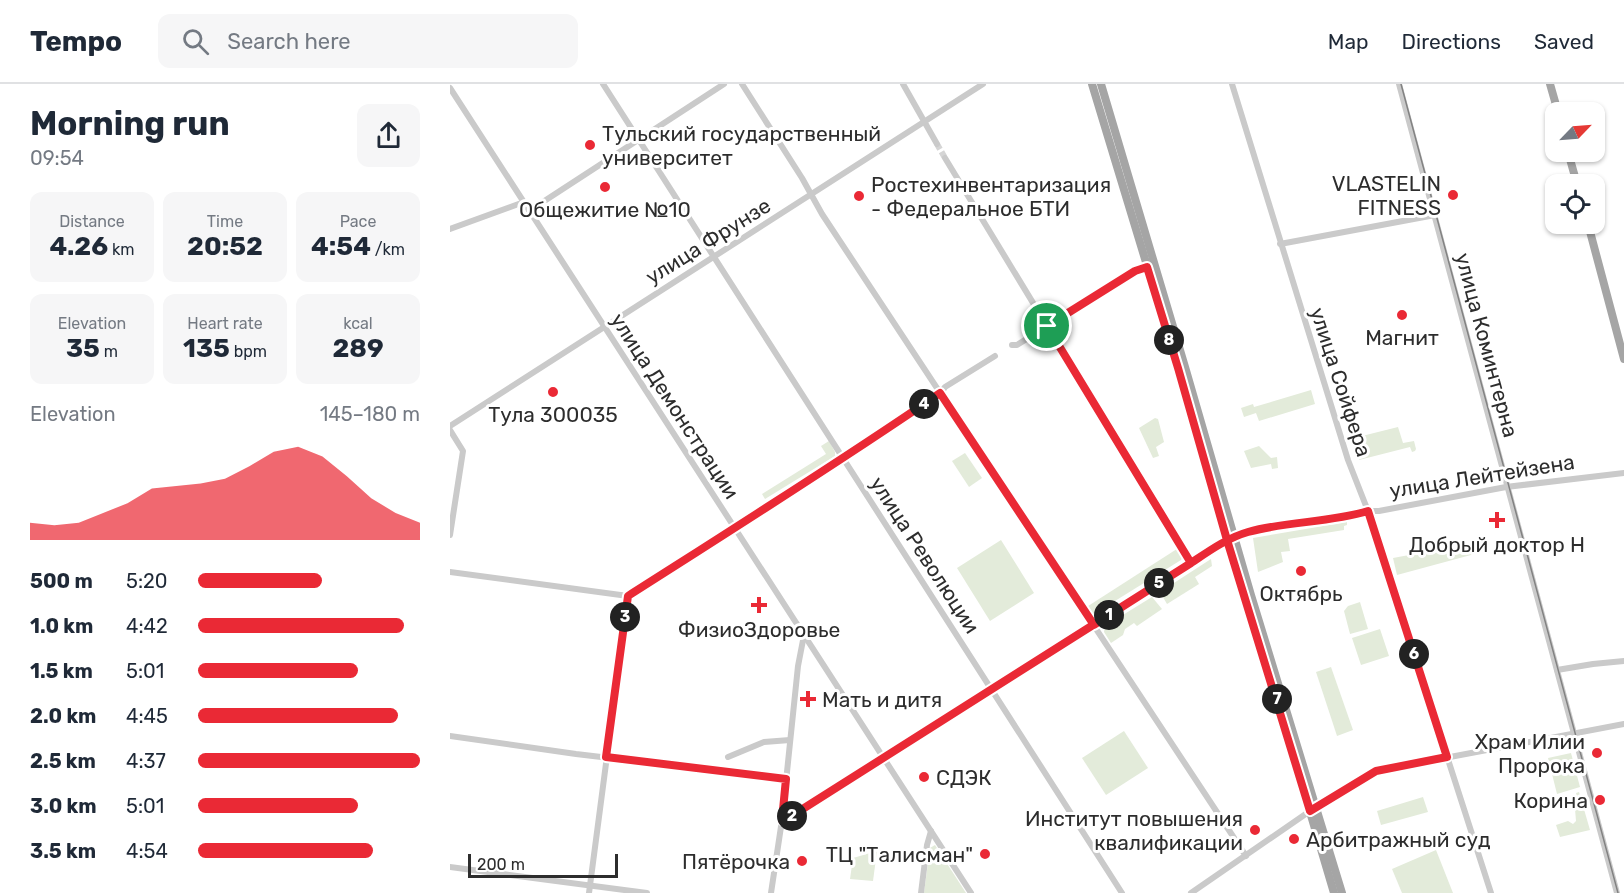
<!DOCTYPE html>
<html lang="en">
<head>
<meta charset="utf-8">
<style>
  :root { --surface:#fff; --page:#f6f6f7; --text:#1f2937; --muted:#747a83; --line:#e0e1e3; --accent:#ea2935 }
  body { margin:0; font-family:Rubik,sans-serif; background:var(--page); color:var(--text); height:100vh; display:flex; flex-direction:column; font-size:22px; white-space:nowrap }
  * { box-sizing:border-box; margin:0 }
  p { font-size:20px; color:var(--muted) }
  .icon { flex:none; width:33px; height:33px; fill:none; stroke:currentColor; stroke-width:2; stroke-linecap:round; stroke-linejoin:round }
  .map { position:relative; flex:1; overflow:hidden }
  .drawer { display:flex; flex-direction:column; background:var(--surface); width:450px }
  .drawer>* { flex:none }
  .needle { width:39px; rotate:65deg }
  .fabs { position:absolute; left:1095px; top:18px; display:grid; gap:12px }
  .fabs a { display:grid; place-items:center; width:60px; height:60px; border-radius:12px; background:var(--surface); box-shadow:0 2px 4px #0004; font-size:30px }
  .scale { position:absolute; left:18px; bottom:15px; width:150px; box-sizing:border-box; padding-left:6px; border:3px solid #2d2d2d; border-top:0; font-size:16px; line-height:21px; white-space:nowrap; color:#2d2d2d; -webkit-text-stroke:4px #fff; paint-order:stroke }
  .pin { position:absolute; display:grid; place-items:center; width:51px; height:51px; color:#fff; margin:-26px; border:3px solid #fff; border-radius:50%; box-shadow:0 2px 6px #0007 }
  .km { position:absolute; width:30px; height:30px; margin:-15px; border-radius:50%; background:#222; color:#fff; font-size:16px; line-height:30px; text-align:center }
  .round { display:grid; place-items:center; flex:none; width:63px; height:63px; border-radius:12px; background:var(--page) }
  .headline { display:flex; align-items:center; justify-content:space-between; height:102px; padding:0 30px }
  h1 { font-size:33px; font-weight:700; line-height:45px }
  .stats { display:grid; grid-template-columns:repeat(3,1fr); gap:9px; height:102px; padding:6px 30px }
  .stats div { display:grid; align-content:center; border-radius:12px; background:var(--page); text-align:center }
  .stats b { font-size:26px; font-weight:700 }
  .stats small { font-size:16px; font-weight:400 }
  .stats p { font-size:16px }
  .chart { height:168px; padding:12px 30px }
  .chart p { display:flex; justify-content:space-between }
  .chart svg { width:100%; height:108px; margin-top:6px; fill:var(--accent); opacity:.7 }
  ul { padding:0 30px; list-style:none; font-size:20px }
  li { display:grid; grid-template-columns:96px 72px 1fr; align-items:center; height:45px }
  li i { height:15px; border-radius:8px; background:var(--accent) }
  header { display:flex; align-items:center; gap:36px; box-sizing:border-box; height:84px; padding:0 30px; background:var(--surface); border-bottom:2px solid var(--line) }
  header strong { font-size:28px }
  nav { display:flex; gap:33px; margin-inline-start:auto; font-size:21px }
  .search { width:420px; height:54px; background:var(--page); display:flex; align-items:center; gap:15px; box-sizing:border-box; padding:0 21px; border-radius:12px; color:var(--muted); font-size:22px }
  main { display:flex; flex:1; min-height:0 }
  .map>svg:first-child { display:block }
  .green { fill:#e3ebda }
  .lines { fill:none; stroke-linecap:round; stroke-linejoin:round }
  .minor-tunnel { stroke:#d5d5d5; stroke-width:6; stroke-dasharray:6 3; stroke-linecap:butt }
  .minor { stroke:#cacaca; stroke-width:6 }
  .major { stroke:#a5a5a5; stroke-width:8 }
  .tram { stroke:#828282; stroke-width:1.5 }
  .route-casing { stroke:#fff; stroke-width:12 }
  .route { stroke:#ea2935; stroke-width:8 }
  .poi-dot { fill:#ea2935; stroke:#fff; stroke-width:2 }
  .labels { text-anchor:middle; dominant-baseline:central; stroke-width:6; stroke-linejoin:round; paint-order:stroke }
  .poi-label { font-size:21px; fill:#2d2d2d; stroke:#fff; text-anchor:end }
  .street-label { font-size:21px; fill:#2d2d2d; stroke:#fff }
</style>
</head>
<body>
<header>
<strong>Tempo</strong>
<div class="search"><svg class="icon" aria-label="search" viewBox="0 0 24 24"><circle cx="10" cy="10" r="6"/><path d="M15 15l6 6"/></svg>Search here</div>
<nav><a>Map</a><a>Directions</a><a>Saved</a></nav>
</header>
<main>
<section class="drawer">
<div class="headline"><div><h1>Morning run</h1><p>09:54</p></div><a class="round"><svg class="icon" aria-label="share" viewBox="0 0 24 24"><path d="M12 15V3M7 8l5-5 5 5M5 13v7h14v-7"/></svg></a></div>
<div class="stats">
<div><p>Distance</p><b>4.26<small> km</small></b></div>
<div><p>Time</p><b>20:52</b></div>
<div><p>Pace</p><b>4:54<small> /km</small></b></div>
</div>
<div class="stats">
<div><p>Elevation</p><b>35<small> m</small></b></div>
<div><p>Heart rate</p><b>135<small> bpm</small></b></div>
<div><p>kcal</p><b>289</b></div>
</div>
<div class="chart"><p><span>Elevation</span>145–180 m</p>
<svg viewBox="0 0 160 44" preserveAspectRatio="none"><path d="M0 44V37L10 38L20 37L30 33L40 29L50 23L60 22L70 21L80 19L90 14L100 8L110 6L120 10L130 18L140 27L150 33L160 37V44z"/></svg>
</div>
<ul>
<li><b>500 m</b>5:20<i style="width:56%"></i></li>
<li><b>1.0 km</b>4:42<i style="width:93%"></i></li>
<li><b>1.5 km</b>5:01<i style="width:72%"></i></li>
<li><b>2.0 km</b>4:45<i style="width:90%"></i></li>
<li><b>2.5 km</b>4:37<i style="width:100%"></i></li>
<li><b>3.0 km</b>5:01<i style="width:72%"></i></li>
<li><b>3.5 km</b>4:54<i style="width:79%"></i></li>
</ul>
</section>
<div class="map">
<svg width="1174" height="809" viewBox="0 0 1174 809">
  <rect width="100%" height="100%" fill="#fff"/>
  <g class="green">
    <polygon points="861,306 865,320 809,337 806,329 794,333 791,324 803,320 804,323"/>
    <polygon points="705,334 708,335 714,358 706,363 709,372 703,374 689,344"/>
    <polygon points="948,343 953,359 964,357 966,365 965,367 962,368 960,363 909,376 904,354"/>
    <polygon points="379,357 385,368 385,372 315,415 312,410 376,370 371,362"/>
    <polygon points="809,362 821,374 827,373 828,384 822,385 821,380 801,384 794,367"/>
    <polygon points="515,369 532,394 519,403 502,377"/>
    <polygon points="897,438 897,441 894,442 894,446 838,455 840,467 831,468 833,478 808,488 803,454"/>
    <polygon points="551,456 584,509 540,537 507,484"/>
    <polygon points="1029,458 1032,468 947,491 943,474"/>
    <polygon points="730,463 733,472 731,476 644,530 641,531 635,524"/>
    <polygon points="761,475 762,482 745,493 749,500 717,520 710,508"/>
    <polygon points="702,513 712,525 687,542 684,539 675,545 673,551 661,559 654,548 655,542"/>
    <polygon points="910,518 918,545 900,550 894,527 898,522"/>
    <polygon points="930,545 939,572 911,581 902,554"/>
    <polygon points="881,583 903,646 887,652 866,588"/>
    <polygon points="674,647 698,684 656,711 632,674"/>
    <polygon points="1121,669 1130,703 1107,710 1098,674"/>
    <polygon points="1129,708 1140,746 1110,753 1106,741 1118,737 1123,740 1126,737 1125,725 1130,723 1126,709"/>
    <polygon points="973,713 978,728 931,741 927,727"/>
    <polygon points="485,761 516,809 474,809 480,764"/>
    <polygon points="986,766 1003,809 952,809 942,785"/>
    <polygon points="427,767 423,797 400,795 403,774"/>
  </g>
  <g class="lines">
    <polyline class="minor-tunnel" points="487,60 495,74"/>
    <g class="minor">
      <polyline points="153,0 672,809"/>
      <polyline points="292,0 352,94 372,130 796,772"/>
      <polyline points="453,0 487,60"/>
      <polyline points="782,0 898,376 918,427 1041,809"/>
      <polyline points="949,0 1167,809"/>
      <polyline points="0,4 521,809"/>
      <polyline points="495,74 741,479"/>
      <polyline points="79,127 274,0"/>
      <polyline points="0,145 74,118"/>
      <polyline points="830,160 985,131"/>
      <polyline points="562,261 567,261 685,187 697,183"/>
      <polyline points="0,342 533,0"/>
      <polyline points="0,346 13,367 0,451"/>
      <polyline points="785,453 800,447 918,427 929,427 1056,403 1174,389"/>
      <polyline points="0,488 178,512 394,375 491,309 495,303 545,272"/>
      <polyline points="1107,586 1143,580 1174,577"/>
      <polyline points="0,652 126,670 336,695"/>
      <polyline points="278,673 314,658 340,656"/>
      <polyline points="866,722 926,687 1174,640"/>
      <polyline points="332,736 351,727 433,673 535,611 777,456"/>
      <polyline points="0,783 197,809"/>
      <polyline points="139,809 178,512"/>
      <polyline points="321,809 332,736 348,582 354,551"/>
      <polyline points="471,809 477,761 481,747"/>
      <polyline points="741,809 860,727"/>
    </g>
    <g class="major">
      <polyline points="642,0 728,284 777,456 834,640 884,809"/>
      <polyline points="651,0 735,283 801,511 892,809"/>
      <polyline points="1100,0 1108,28"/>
      <polyline points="1118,68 1127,100"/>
      <polyline points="1138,140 1174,275"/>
    </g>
    <polyline class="tram" points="951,0 1168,809"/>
  </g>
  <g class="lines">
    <g class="route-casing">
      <path id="route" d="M597,242L741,479L340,733L332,736L336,695L156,673L178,512C283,445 388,379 490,309L644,541L741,479C759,467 777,454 798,448C837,437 879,439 918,427L997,673L926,687L860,727L777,456L728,284L697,183L685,187L597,242"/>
    </g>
    <use href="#route" class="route"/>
  </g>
  <g class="poi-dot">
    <circle cx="140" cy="61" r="6"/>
    <circle cx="155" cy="103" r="6"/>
    <circle cx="1003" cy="111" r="6"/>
    <circle cx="409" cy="112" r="6"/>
    <circle cx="952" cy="231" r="6"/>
    <circle cx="103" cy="308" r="6"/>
    <path d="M1044 427h6v6h6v6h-6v6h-6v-6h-6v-6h6z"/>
    <circle cx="851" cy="487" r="6"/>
    <path d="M306 512h6v6h6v6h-6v6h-6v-6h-6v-6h6z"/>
    <path d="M355 606h6v6h6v6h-6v6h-6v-6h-6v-6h6z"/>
    <circle cx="1147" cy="669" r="6"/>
    <circle cx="474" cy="693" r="6"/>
    <circle cx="1150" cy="716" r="6"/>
    <circle cx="805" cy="746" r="6"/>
    <circle cx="844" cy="755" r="6"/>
    <circle cx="535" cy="770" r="6"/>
    <circle cx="352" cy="777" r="6"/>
  </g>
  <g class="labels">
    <g class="poi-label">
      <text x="152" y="49" text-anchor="start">Тульский государственный<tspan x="152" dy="24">университет</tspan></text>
      <text x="991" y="99">VLASTELIN<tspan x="991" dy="24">FITNESS</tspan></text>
      <text x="421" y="100" text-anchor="start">Ростехинвентаризация<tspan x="421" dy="24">- Федеральное БТИ</tspan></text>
      <text x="155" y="125" text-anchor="middle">Общежитие №10</text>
      <text x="952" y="253" text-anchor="middle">Магнит</text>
      <text x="103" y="330" text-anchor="middle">Тула 300035</text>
      <text x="1047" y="460" text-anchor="middle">Добрый доктор Н</text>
      <text x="851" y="509" text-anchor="middle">Октябрь</text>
      <text x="309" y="545" text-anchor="middle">ФизиоЗдоровье</text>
      <text x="372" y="615" text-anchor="start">Мать и дитя</text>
      <text x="1135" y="657">Храм Илии<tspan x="1135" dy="24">Пророка</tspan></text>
      <text x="486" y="693" text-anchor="start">СДЭК</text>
      <text x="1138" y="716">Корина</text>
      <text x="793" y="734">Институт повышения<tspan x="793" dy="24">квалификации</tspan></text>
      <text x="856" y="755" text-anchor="start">Арбитражный суд</text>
      <text x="523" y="770">ТЦ "Талисман"</text>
      <text x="340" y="777">Пятёрочка</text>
    </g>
    <g class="street-label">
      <text transform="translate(258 157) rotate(-32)">улица Фрунзе</text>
      <text transform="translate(1037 261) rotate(75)">улица Коминтерна</text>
      <text transform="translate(891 298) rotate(72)">улица Сойфера</text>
      <text transform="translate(225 322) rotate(57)">улица Демонстрации</text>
      <text transform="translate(1032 392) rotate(-9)">улица Лейтейзена</text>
      <text transform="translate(475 471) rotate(57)">улица Революции</text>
    </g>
  </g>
</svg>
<div class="fabs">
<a><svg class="needle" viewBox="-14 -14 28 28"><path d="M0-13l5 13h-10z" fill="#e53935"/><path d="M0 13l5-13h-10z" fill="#747a83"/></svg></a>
<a><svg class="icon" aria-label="locate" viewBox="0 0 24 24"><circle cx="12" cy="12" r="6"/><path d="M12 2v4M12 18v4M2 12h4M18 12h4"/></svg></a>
</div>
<div class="scale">200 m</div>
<div class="pin" style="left:597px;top:242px;background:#1e9e55"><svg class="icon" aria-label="arrive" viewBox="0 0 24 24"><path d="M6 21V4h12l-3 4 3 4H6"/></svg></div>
<b class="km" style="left:659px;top:531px">1</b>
<b class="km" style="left:342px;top:732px">2</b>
<b class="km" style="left:175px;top:533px">3</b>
<b class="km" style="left:474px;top:320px">4</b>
<b class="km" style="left:709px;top:499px">5</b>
<b class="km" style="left:964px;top:570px">6</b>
<b class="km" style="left:827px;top:615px">7</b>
<b class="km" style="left:719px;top:256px">8</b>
</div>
</main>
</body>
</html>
